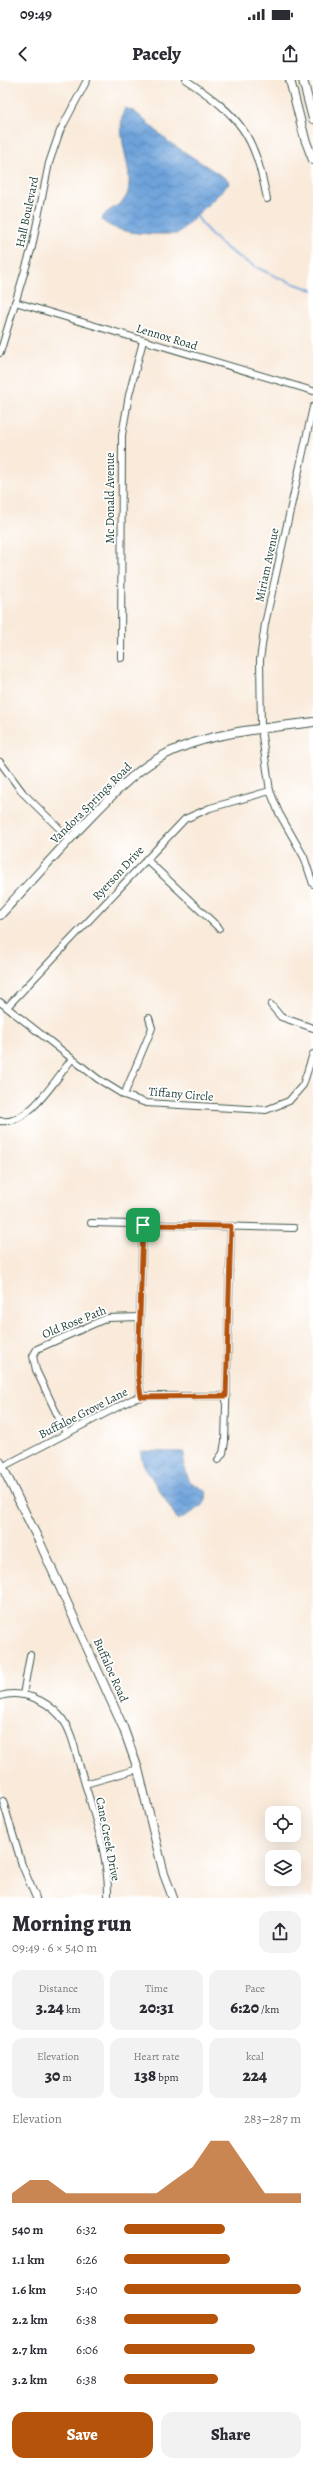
<!DOCTYPE html>
<html lang="en">
<head>
<meta charset="utf-8">
<style>
  :root { --surface:#fff; --page:#f2f2f3; --text:#2b2b33; --muted:#7c7c81; --accent:#b45309 }
  body { margin:0; font-family:Alegreya,serif; background:var(--page); color:var(--text); height:100vh; display:flex; flex-direction:column; font-size:15px; white-space:nowrap }
  * { box-sizing:border-box; margin:0 }
  p { font-size:13px; color:var(--muted) }
  .icon { flex:none; width:22px; height:22px; fill:none; stroke:currentColor; stroke-width:2; stroke-linecap:round; stroke-linejoin:round }
  .map { position:relative; height:1818px; overflow:hidden }
  .drawer { display:flex; flex-direction:column; background:var(--surface); flex:1 }
  .drawer>* { flex:none }
  .tools { position:absolute; left:265px; top:1726px; display:grid; gap:8px }
  .tools a { display:grid; place-items:center; width:36px; height:36px; border-radius:8px; background:var(--surface); box-shadow:0 4px 16px #0002; font-size:20px }
  .pin { position:absolute; display:grid; place-items:center; width:34px; height:34px; color:#fff; margin:-17px; border-radius:8px; box-shadow:0 2px 6px #0006 }
  .round { display:grid; place-items:center; flex:none; width:42px; height:42px; border-radius:12px; background:var(--page) }
  .summary { display:flex; align-items:center; justify-content:space-between; height:68px; padding:0 12px }
  h1 { font-size:22px; font-weight:800; line-height:30px }
  .metrics { display:grid; grid-template-columns:repeat(3,1fr); gap:6px; height:68px; padding:4px 12px }
  .metrics div { display:grid; align-content:center; border-radius:10px; background:var(--page); text-align:center }
  .metrics b { font-size:17px; font-weight:800 }
  .metrics small { font-size:11px; font-weight:400 }
  .metrics p { font-size:11px }
  .chart { height:112px; padding:8px 12px }
  .chart p { display:flex; justify-content:space-between }
  .chart svg { width:100%; height:72px; margin-top:4px; fill:var(--accent); opacity:.7 }
  .cta { display:flex; gap:8px; margin-top:auto; padding:8px 12px }
  .cta a { flex:1; height:46px; border-radius:12px; background:var(--accent); color:#fff; font-size:16px; font-weight:800; line-height:46px; text-align:center }
  .cta a+a { background:var(--page); color:var(--text) }
  ul { padding:0 12px; list-style:none; font-size:13px }
  li { display:grid; grid-template-columns:64px 48px 1fr; align-items:center; height:30px }
  li i { height:10px; border-radius:5px; background:var(--accent) }
  .status { display:flex; justify-content:space-between; align-items:center; height:28px; padding:0 20px; background:var(--surface); direction:ltr }
  .status svg { height:11px; fill:currentColor }
  header { display:flex; justify-content:space-between; align-items:center; height:52px; padding:0 12px; background:var(--surface); font-size:18px; font-weight:800 }
  .map>svg:first-child { display:block }
  .water { fill:url(#water-waves); stroke:#467087 }
  .lines { fill:none; stroke-linecap:round; stroke-linejoin:round }
  .stream { stroke:#6da2da; stroke-width:2 }
  .street-casing { stroke:#40574d; stroke-width:8 }
  .secondary-casing { stroke:#40574d; stroke-width:10 }
  .street { stroke:#fff; stroke-width:6 }
  .secondary { stroke:#fff; stroke-width:8 }
  .route-casing { stroke:#fff; stroke-width:8 }
  .route { stroke:#b45309; stroke-width:5 }
  .labels { text-anchor:middle; dominant-baseline:central; stroke-width:3.5; stroke-linejoin:round; paint-order:stroke }
  .street-label { font-size:12px; fill:#1f3d34; stroke:#fff }
</style>
</head>
<body>
<div class="status"><b>09:49</b><svg viewBox="0 0 49 12"><path d="M0 12V9h3v3zM5 12V6h3v6zM10 12V3h3v9zM15 12V0h3v12zM26 1h20v11H26zM47 4h2v5h-2z"/></svg></div>
<header><svg class="icon" aria-label="back" viewBox="0 0 24 24"><path d="M15 5l-7 7 7 7"/></svg>Pacely<svg class="icon" aria-label="share" viewBox="0 0 24 24"><path d="M12 15V3M7 8l5-5 5 5M5 13v7h14v-7"/></svg></header>
<div class="map">
<svg width="313" height="1818" viewBox="0 0 313 1818">
  <defs>
    <pattern id="water-waves" width="16" height="10" patternUnits="userSpaceOnUse"><rect width="16" height="10" fill="#6da2da"/><path d="M0 5q4-4 8 0t8 0" fill="none" stroke="#5985b2"/></pattern>
  </defs>
  <rect width="100%" height="100%" fill="#fff"/>
  <filter id="ink" filterUnits="userSpaceOnUse"><feTurbulence type="fractalNoise" baseFrequency=".025" numOctaves="2"/><feDisplacementMap in="SourceGraphic" scale="8" xChannelSelector="R" yChannelSelector="G"/><feConvolveMatrix kernelMatrix="1 2 1 2 8 2 1 2 1" color-interpolation-filters="sRGB"/></filter>
  <filter id="wash" filterUnits="userSpaceOnUse"><feTurbulence type="fractalNoise" baseFrequency=".012" numOctaves="4" result="noise"/><feDisplacementMap in="SourceGraphic" scale="16" xChannelSelector="R" yChannelSelector="G"/><feGaussianBlur stdDeviation="0.9" result="paint"/><feColorMatrix in="noise" values="0 0 0 0 0 0 0 0 0 0 0 0 0 0 0 0 0 1.4 0 .05"/><feComposite in="paint" operator="in"/></filter>
  <g filter="url(#wash)">
    <rect width="100%" height="100%" fill="#f9eada"/>
    <g class="water">
      <path d="M125,28L134,31L169,62L228,100L229,104L225,108L177,154C156,154 118,156 102,140C103,129 125,127 128,112C134,85 113,54 125,28Z"/>
      <path d="M140,1371L185,1372L183,1382L189,1401L206,1411C210,1427 189,1433 178,1440L143,1384Z"/>
    </g>
    <g class="lines">
      <path class="stream" d="M196,135C220,174 271,197 313,210"/>
    </g>
  </g>
  <g filter="url(#ink)">
    <g class="lines">
      <g class="street-casing">
        <g id="street">
          <path d="M186,0C241,37 254,53 267,119"/>
          <polyline points="15,222 313,311"/>
          <polyline points="0,273 32,167 49,83 60,51 87,0"/>
          <polyline points="313,327 265,544 260,580 261,649 270,711 279,733 304,777 313,804"/>
          <polyline points="121,578 122,355 129,315 143,261"/>
          <polyline points="0,682 23,713 70,759"/>
          <polyline points="146,779 219,848"/>
          <polyline points="0,922 98,999 124,1015 146,1023 266,1030 289,1021 303,1005 313,974"/>
          <polyline points="271,925 281,937 313,948"/>
          <polyline points="7,927 185,739 210,728 270,711"/>
          <polyline points="124,1015 152,948 149,938"/>
          <path d="M0,1041C29,1046 56,998 72,979"/>
          <polyline points="91,1143 294,1148"/>
          <polyline points="141,1317 138,1294 143,1145"/>
          <polyline points="66,1353 36,1290 33,1276 37,1269 107,1238 140,1237"/>
          <polyline points="218,1380 223,1373 225,1362 231,1146"/>
          <polyline points="2,1387 133,1319 146,1316 226,1316"/>
          <polyline points="23,1615 30,1575"/>
          <path d="M0,1616C22,1610 45,1619 60,1636C72,1650 75,1670 80,1687C92,1729 109,1774 108,1818"/>
          <polyline points="85,1704 138,1689"/>
          <polyline points="3,1721 22,1785 36,1818"/>
        </g>
      </g>
      <g class="secondary-casing">
        <g id="secondary">
          <polyline points="290,0 305,59 313,80"/>
          <polyline points="303,0 313,39"/>
          <path d="M0,835C29,804 57,772 87,741C115,712 143,681 182,667C223,651 269,648 313,642"/>
          <polyline points="0,1382 41,1465 123,1647 138,1689 164,1794 173,1818"/>
        </g>
      </g>
      <use href="#street" class="street"/>
      <use href="#secondary" class="secondary"/>
    </g>
  </g>
  <g class="lines" filter="url(#ink)">
    <g class="route-casing">
      <polygon id="route" points="143,1145 231,1146 226,1316 141,1317 138,1294"/>
    </g>
    <use href="#route" class="route"/>
  </g>
  <g class="labels">
    <g class="street-label">
      <text transform="translate(27 132) rotate(-78)">Hall Boulevard</text>
      <text transform="translate(167 257) rotate(17)">Lennox Road</text>
      <text transform="translate(110 418) rotate(-90)">Mc Donald Avenue</text>
      <text transform="translate(267 485) rotate(-78)">Miriam Avenue</text>
      <text transform="translate(91 723) rotate(-45)">Vandora Springs Road</text>
      <text transform="translate(118 793) rotate(-47)">Ryerson Drive</text>
      <text transform="translate(181 1014) rotate(5)">Tiffany Circle</text>
      <text transform="translate(74 1242) rotate(-22)">Old Rose Path</text>
      <text transform="translate(83 1333) rotate(-27)">Buffaloe Grove Lane</text>
      <text transform="translate(111 1590) rotate(66)">Buffaloe Road</text>
      <text transform="translate(108 1759) rotate(79)">Cane Creek Drive</text>
    </g>
  </g>
</svg>
<div class="tools">
<a><svg class="icon" aria-label="locate" viewBox="0 0 24 24"><circle cx="12" cy="12" r="6"/><path d="M12 2v4M12 18v4M2 12h4M18 12h4"/></svg></a>
<a><svg class="icon" aria-label="layers" viewBox="0 0 24 24"><path d="M12 4l9 5-9 5-9-5zM3 14l9 5 9-5"/></svg></a>
</div>
<div class="pin" style="left:143px;top:1145px;background:#1e9e55"><svg class="icon" aria-label="arrive" viewBox="0 0 24 24"><path d="M6 21V4h12l-3 4 3 4H6"/></svg></div>
</div>
<section class="drawer">
<div class="summary"><div><h1>Morning run</h1><p>09:49 · 6 × 540 m</p></div><a class="round"><svg class="icon" aria-label="share" viewBox="0 0 24 24"><path d="M12 15V3M7 8l5-5 5 5M5 13v7h14v-7"/></svg></a></div>
<div class="metrics">
<div><p>Distance</p><b>3.24<small> km</small></b></div>
<div><p>Time</p><b>20:31</b></div>
<div><p>Pace</p><b>6:20<small> /km</small></b></div>
</div>
<div class="metrics">
<div><p>Elevation</p><b>30<small> m</small></b></div>
<div><p>Heart rate</p><b>138<small> bpm</small></b></div>
<div><p>kcal</p><b>224</b></div>
</div>
<div class="chart"><p><span>Elevation</span>283–287 m</p>
<svg viewBox="0 0 160 44" preserveAspectRatio="none"><path d="M0 44V38L10 30L20 30L30 38L40 38L50 38L60 38L70 38L80 38L90 30L100 22L110 6L120 6L130 22L140 38L150 38L160 38V44z"/></svg>
</div>
<ul>
<li><b>540 m</b>6:32<i style="width:57%"></i></li>
<li><b>1.1 km</b>6:26<i style="width:60%"></i></li>
<li><b>1.6 km</b>5:40<i style="width:100%"></i></li>
<li><b>2.2 km</b>6:38<i style="width:53%"></i></li>
<li><b>2.7 km</b>6:06<i style="width:74%"></i></li>
<li><b>3.2 km</b>6:38<i style="width:53%"></i></li>
</ul>
<div class="cta"><a>Save</a><a>Share</a></div>
</section>
</body>
</html>
